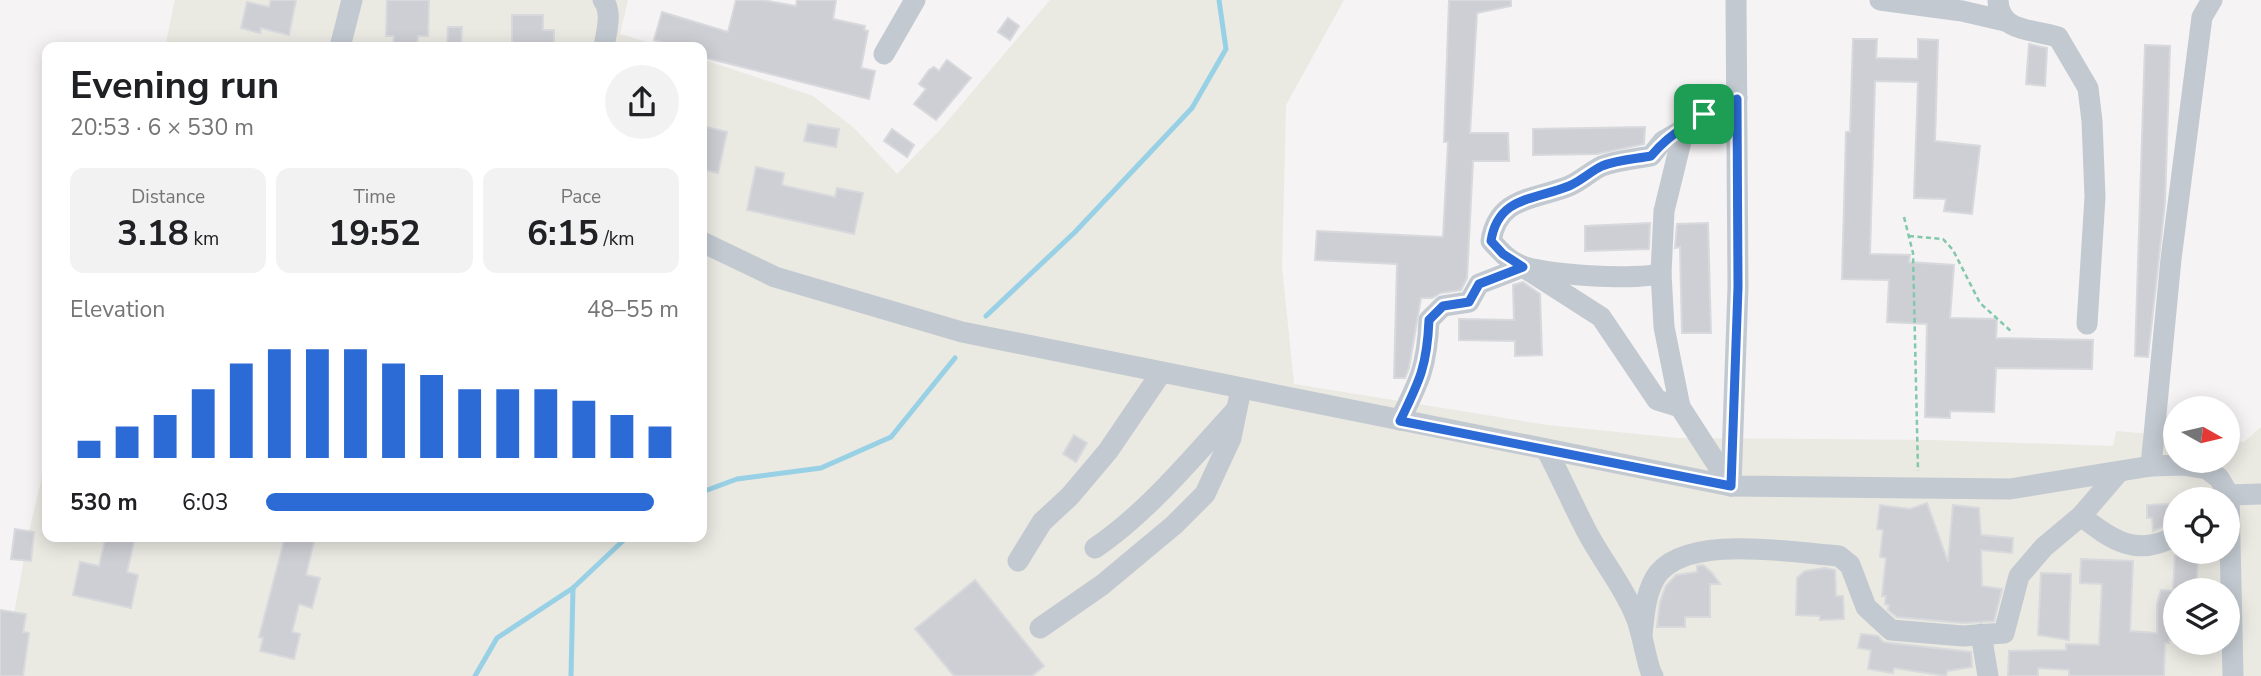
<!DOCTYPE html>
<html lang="en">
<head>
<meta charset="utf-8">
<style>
  :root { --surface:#fff; --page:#f2f2f2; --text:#202124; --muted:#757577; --accent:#2c6bd5 }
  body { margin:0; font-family:"Nunito Sans",sans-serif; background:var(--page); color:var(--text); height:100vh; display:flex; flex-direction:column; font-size:26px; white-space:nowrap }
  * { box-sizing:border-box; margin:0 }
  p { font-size:23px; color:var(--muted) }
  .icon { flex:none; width:38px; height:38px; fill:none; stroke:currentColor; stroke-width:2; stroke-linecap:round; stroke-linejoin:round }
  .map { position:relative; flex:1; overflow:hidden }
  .side { position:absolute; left:42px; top:42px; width:665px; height:500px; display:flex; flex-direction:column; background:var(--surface); border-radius:14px; box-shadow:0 4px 18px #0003 }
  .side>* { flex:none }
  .needle { width:46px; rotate:98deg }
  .buttons { position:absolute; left:2163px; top:396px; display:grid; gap:14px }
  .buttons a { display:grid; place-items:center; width:77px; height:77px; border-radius:50%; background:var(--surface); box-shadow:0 4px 18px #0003; font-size:35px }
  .pin { position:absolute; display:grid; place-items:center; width:60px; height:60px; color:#fff; margin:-30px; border-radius:14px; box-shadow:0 4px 10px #0006 }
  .round { display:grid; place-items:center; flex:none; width:74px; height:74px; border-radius:37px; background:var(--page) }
  .head { display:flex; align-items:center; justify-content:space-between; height:119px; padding:0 28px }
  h1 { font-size:38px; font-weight:700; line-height:52px }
  .stats { display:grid; grid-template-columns:repeat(3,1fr); gap:10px; height:119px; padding:7px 28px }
  .stats div { display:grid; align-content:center; border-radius:14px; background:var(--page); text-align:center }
  .stats b { font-size:35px; font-weight:700 }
  .stats small { font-size:19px; font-weight:400 }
  .stats p { font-size:19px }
  .chart { height:196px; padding:14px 28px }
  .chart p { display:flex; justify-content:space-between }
  .chart svg { width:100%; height:126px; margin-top:7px; stroke:var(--accent); stroke-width:6 }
  ul { padding:0 28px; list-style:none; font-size:23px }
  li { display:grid; grid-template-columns:112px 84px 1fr; align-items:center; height:52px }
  li i { height:18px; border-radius:9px; background:var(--accent) }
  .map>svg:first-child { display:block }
  .commercial { fill:#eae9e2; fill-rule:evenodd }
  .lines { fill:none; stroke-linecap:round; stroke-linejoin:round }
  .stream { stroke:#98d0e5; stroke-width:5 }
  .building { fill:#cdcfd4; stroke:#d7d9dd; stroke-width:2 }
  .path { stroke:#82c8aa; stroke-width:2.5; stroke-dasharray:5 3.5; stroke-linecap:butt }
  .minor { stroke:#c2c9d0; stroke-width:21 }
  .route-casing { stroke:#fff; stroke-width:14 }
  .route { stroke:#2c6bd5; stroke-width:9 }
</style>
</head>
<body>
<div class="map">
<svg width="2261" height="676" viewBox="0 0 2261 676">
  <rect width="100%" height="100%" fill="#f5f3f3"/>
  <g class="commercial">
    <polygon points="175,0 628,0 620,34 664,47 165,47"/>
    <path d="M1050,0H1344L1286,105L1282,267L1294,384L1547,425L1677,438L1930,440L2113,446L2116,431L2175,436V460H2228V441L2244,442L2261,427V676H3L29,531L47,456V537H702V59L813,96L854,128L897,174L940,130ZM2175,499H2228V551H2175ZM2175,590H2228V642H2175Z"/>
  </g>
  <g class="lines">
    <g class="stream">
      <polyline points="986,316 1075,232 1192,108 1226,49 1219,0"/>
      <polyline points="702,492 737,479 821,468 891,437 955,358"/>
      <polyline points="475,676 497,638 573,588 627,537"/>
      <polyline points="571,676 573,588"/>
    </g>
  </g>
  <g class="building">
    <polygon points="271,0 296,0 289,35 261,28 260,33 241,28 247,2 269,7"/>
    <polygon points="387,0 429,0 428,36 418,36 417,47 393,47 394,36 386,36"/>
    <polygon points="736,0 762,0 796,6 797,0 836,0 833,19 865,26 864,30 868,31 861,68 875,71 869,99 702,57 702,47 676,47 654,40 662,12 728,32"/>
    <polygon points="1449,0 1511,0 1511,6 1477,13 1470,133 1508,133 1509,161 1473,161 1467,278 1461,290 1441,293 1432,298 1421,298 1409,368 1405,378 1394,378 1397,264 1315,260 1317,231 1443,237 1448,142 1444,142"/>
    <polygon points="512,15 543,15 543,30 554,30 554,47 512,47"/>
    <polygon points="1008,18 1019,26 1010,40 998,32"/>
    <polygon points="448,27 462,27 461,47 447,47"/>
    <polygon points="1853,39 1877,39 1876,58 1918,59 1918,39 1938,40 1935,141 1980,146 1972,214 1944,211 1946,199 1914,198 1918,82 1875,81 1870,254 1910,255 1909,262 1954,265 1950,318 1997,319 1996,338 2093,340 2092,369 1996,368 1994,412 1950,411 1950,418 1925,417 1927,324 1887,322 1889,280 1842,279 1846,132 1850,132"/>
    <polygon points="2029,44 2047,48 2045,86 2026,84"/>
    <polygon points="2145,45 2170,46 2165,203 2148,357 2135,356"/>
    <polygon points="947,60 971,78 936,120 914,104 926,89 919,84 929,70 934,67 939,71"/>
    <polygon points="808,124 839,129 836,147 804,141"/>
    <polygon points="702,126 727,132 718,173 702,169"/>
    <polygon points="1645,127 1644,144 1597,154 1533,155 1533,129"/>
    <polygon points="892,129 914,145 907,157 884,141"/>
    <polygon points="756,167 784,173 782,185 803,190 835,197 837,188 863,193 854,234 747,210"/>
    <polygon points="1650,223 1649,249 1585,251 1585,226"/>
    <polygon points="1708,223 1711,333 1682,333 1680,247 1675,248 1677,224"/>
    <polygon points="1523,282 1540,294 1542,355 1515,356 1515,341 1459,340 1459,319 1514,320 1513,285"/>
    <polygon points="1074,435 1087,443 1076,462 1063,454"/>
    <polygon points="1927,503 1948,562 1953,505 1979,508 1981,535 2013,538 2012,553 1981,550 1982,586 2002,589 1994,621 1963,623 1897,617 1888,610 1889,605 1885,604 1886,596 1882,596 1886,558 1880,557 1883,530 1877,529 1880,505 1910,509"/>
    <polygon points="2169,504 2169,520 2172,520 2172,523 2153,531 2152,518 2147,518 2147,505"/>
    <polygon points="15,529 34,532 31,561 11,559"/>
    <polygon points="106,537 135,537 127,572 138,575 131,608 73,595 80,562 99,566"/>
    <polygon points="285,537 315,537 306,575 320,578 312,608 299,604 292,632 300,634 294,659 260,651 263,638 259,637"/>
    <polygon points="2175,556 2198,557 2196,590 2173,590"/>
    <polygon points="2081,559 2133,561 2130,631 2157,633 2157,604 2161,590 2175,591 2175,640 2169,640 2169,643 2165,643 2164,676 2069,676 2069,670 2038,668 2038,676 2008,676 2009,651 2066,650 2066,644 2099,645 2102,584 2080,583"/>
    <polygon points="1703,565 1712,573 1720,584 1710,584 1710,617 1685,617 1685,627 1657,627 1660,602 1666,586 1676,575 1697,572 1697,566"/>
    <polygon points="1825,568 1835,570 1836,596 1843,596 1844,619 1820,620 1820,616 1796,615 1797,578 1805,571"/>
    <polygon points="2041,573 2071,574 2069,640 2038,635"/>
    <polygon points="975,580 1044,666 1032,676 954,676 915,629"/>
    <polygon points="0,610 26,614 23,632 29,633 23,676 0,676"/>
    <polygon points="1861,634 1878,636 1883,642 1890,643 1971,652 1972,667 1947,671 1946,676 1894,668 1893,673 1868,669 1871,650 1858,648"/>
  </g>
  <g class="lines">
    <g class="path">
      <polyline points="1904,217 1913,253 1918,471"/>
      <polyline points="1909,236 1943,239 1953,250 1980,303 2013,333"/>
    </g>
    <g class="minor">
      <path d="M603,0C613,12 606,33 604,47"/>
      <polyline points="1736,0 1738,287 1731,486 2010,489 2151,466 2183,465 2207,469 2219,478 2229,495 2233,676"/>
      <polyline points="1880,0 1962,11 2005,21"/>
      <path d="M1998,0C1999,33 2034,29 2058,37L2088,88L2092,121L2095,197L2087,324"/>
      <polyline points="340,47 352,0"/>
      <polyline points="884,54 915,0"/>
      <polyline points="702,242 775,277 962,332 1731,486"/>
      <path d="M1661,273C1639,281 1541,275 1520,265C1508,260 1500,251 1491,241C1498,196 1535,200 1569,186C1581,181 1591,171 1602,166C1617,160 1635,159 1651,156L1663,141L1684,129"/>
      <path d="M1400,420C1420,380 1427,366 1429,320L1443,306L1469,302L1479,284L1523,267L1601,317L1657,400L1680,407"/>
      <path d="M1546,449C1560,475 1571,501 1584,526C1599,557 1622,583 1635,615C1642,629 1647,668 1653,676"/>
      <polyline points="2151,466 2171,259 2202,17 2212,0"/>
      <polyline points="1731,486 1680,407 1664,327 1661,273 1664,211 1684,129 1704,114 1737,98"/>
      <polyline points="2226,499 2229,495 2261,494"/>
      <path d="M2081,516C2112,540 2137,558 2175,536"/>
      <path d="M1095,548C1148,512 1192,458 1235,411"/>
      <polyline points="1018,561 1042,522 1070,496 1108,451 1161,373"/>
      <polyline points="1040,628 1102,585 1174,525 1205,494 1231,438 1241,389"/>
      <polyline points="1981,634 1988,676"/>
      <path d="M1642,635C1644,616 1645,596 1655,578C1682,532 1794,553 1839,556L1850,565L1866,607L1891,630L1963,636L2004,633L2019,576L2044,547L2081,516L2118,473"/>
    </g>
  </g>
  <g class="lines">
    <g class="route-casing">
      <path id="route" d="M1737,99L1738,287L1731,486L1400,421C1420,380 1427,366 1429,320L1443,306L1469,302L1479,284L1523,267L1503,254L1491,241C1498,196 1535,200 1569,186C1581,181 1591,171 1602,166C1617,160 1635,159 1651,156C1672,130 1706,113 1737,99Z"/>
    </g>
    <use href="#route" class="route"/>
  </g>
</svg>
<div class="buttons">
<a><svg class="needle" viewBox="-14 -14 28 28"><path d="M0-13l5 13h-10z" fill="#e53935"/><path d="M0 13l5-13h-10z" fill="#757577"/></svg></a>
<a><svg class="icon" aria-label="locate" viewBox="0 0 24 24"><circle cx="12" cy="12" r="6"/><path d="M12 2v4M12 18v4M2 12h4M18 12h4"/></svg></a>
<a><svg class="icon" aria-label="layers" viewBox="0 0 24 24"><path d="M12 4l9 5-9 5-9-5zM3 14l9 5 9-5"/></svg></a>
</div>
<div class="pin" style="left:1704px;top:114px;background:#1e9e55"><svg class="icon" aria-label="arrive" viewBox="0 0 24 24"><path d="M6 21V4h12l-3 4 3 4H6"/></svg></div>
<section class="side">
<div class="head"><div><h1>Evening run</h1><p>20:53 · 6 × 530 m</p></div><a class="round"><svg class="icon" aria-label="share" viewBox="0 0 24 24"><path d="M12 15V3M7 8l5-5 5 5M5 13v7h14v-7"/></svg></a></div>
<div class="stats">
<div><p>Distance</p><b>3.18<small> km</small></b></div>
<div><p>Time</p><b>19:52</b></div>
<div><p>Pace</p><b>6:15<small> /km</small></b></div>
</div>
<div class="chart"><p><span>Elevation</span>48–55 m</p>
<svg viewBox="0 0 160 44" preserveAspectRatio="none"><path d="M5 44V38M15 44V33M25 44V29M35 44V20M45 44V11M55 44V6M65 44V6M75 44V6M85 44V11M95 44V15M105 44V20M115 44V20M125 44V20M135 44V24M145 44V29M155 44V33"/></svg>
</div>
<ul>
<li><b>530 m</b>6:03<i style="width:94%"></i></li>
</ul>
</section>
</div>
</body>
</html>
